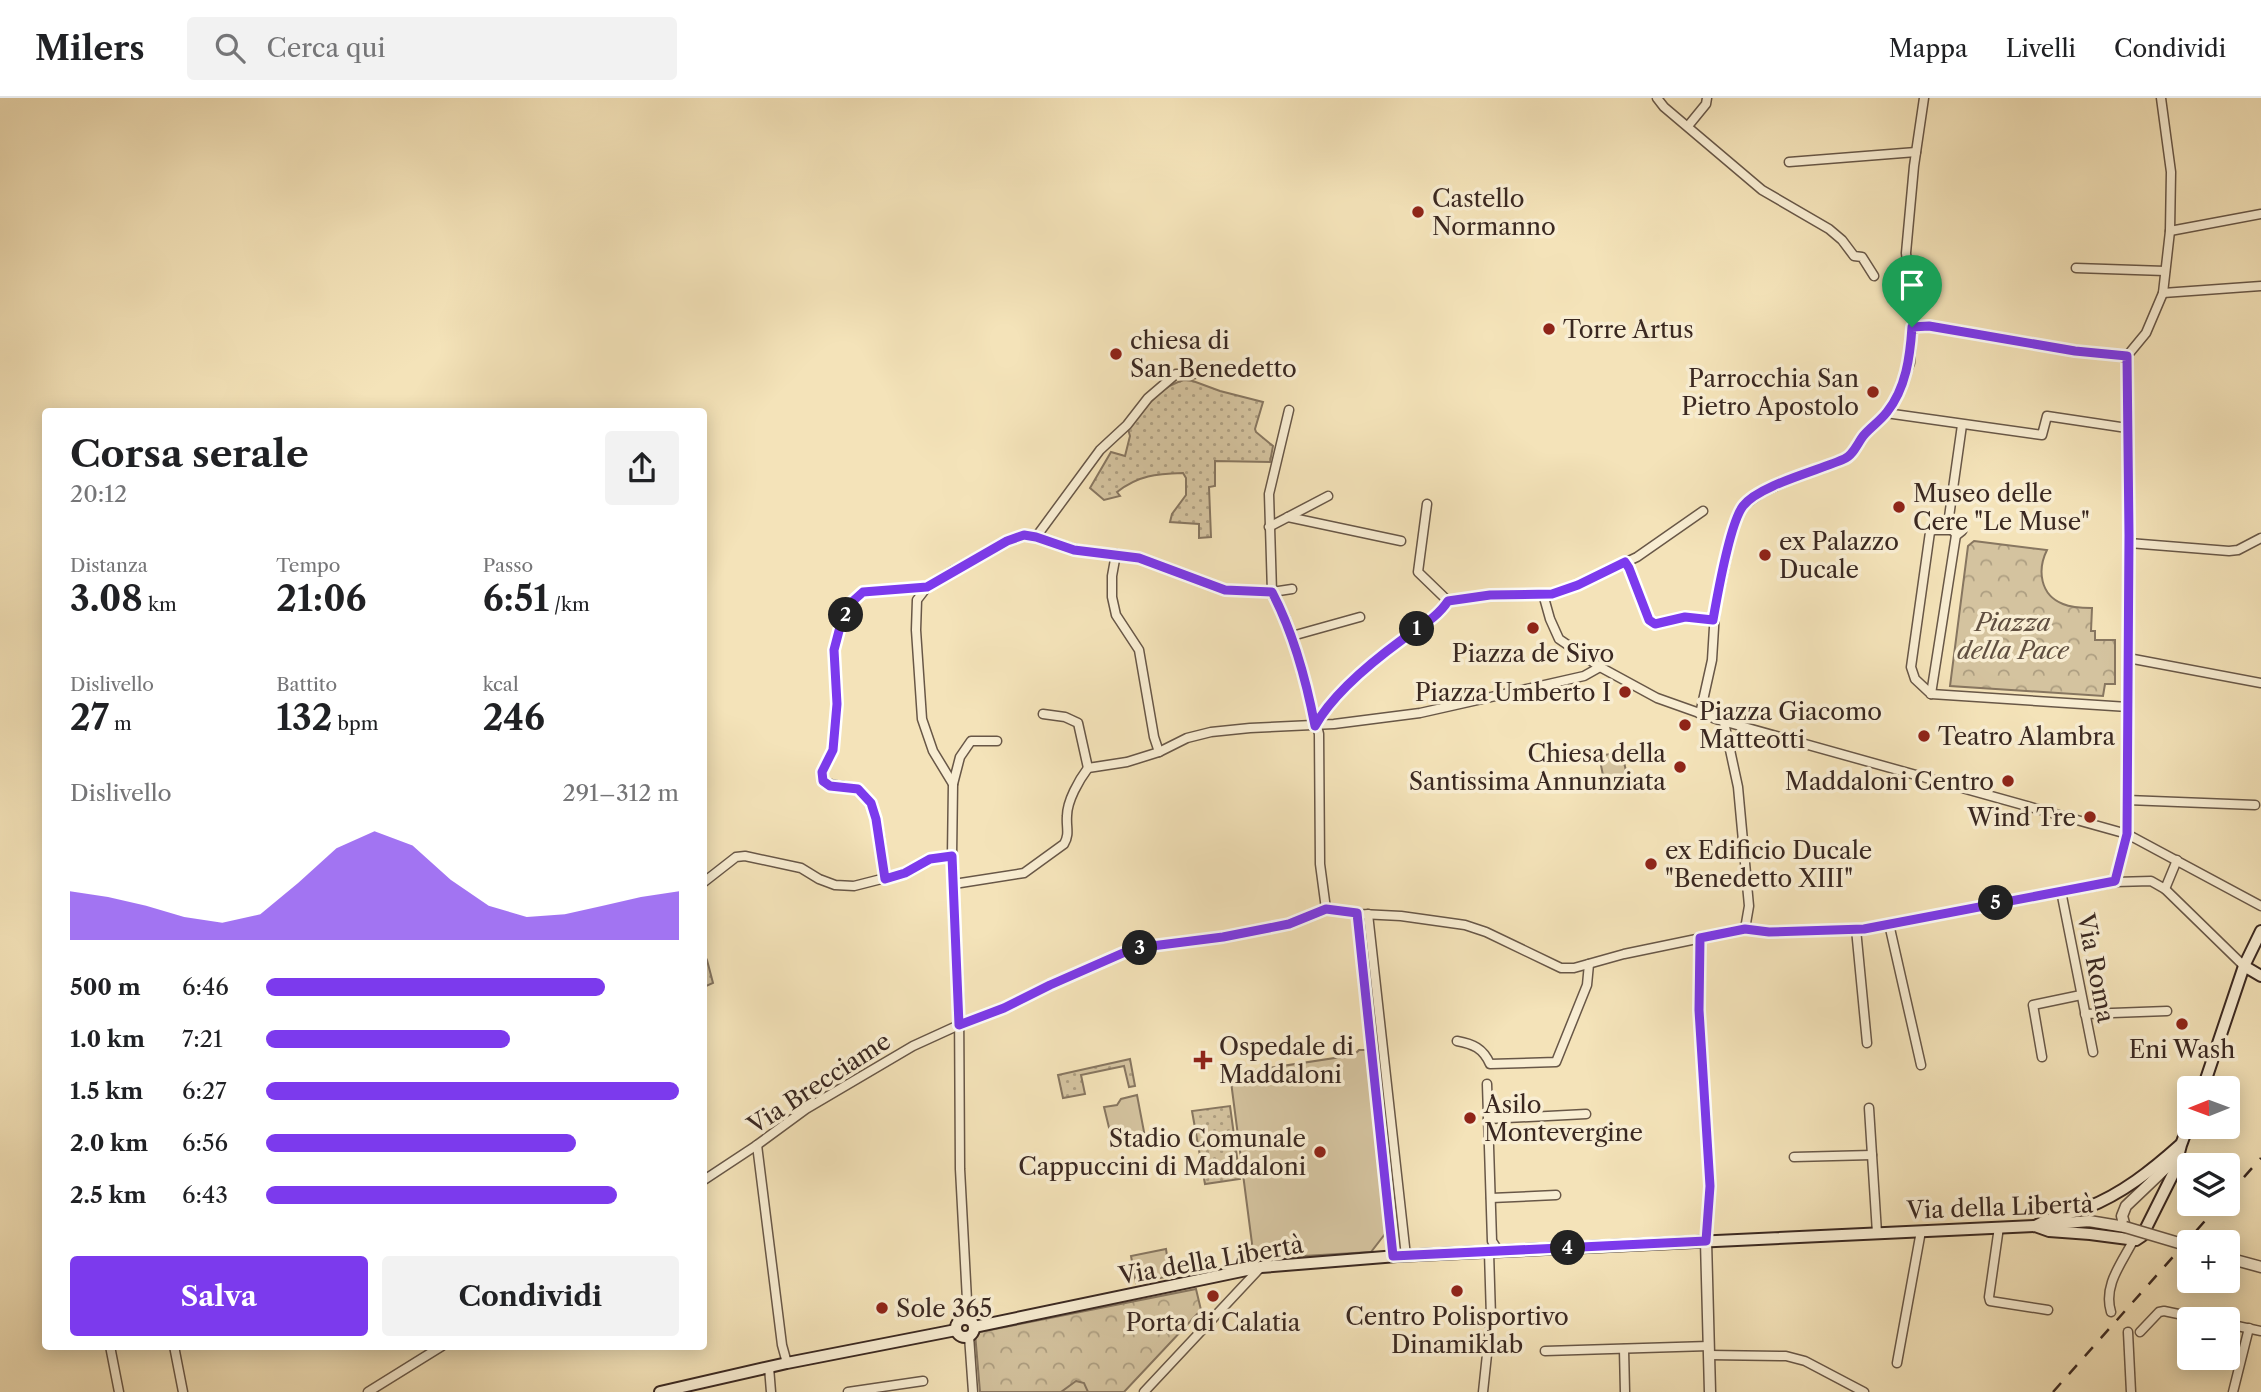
<!DOCTYPE html>
<html lang="it">
<head>
<meta charset="utf-8">
<style>
  :root { --surface:#fff; --page:#f2f2f2; --text:#202124; --muted:#757577; --line:#e0e0e0; --accent:#7c3aed }
  body { margin:0; font-family:"Libre Caslon Text",serif; background:var(--page); color:var(--text); height:100vh; display:flex; flex-direction:column; font-size:26px; white-space:nowrap }
  * { box-sizing:border-box; margin:0 }
  p { font-size:23px; color:var(--muted) }
  .icon { flex:none; width:38px; height:38px; fill:none; stroke:currentColor; stroke-width:2; stroke-linecap:round; stroke-linejoin:round }
  .map { position:relative; flex:1; overflow:hidden }
  .panel { position:absolute; left:42px; top:310px; width:665px; height:942px; display:flex; flex-direction:column; background:var(--surface); border-radius:7px; box-shadow:0 4px 18px #0003 }
  .panel>* { flex:none }
  .needle { width:46px; rotate:269deg }
  .tools { position:absolute; left:2177px; top:978px; display:grid; gap:14px }
  .tools a { display:grid; place-items:center; width:63px; height:63px; border-radius:7px; background:var(--surface); box-shadow:0 4px 18px #0003; font-size:35px }
  .pin { position:absolute; display:grid; place-items:center; width:60px; height:60px; color:#fff; margin:-72px -30px; border-radius:50% 50% 50% 0; rotate:-45deg; box-shadow:0 0 7px #0007 }
  .pin .icon { rotate:45deg }
  .km { position:absolute; width:35px; height:35px; margin:-18px; border-radius:50%; background:#222; color:#fff; font-size:19px; line-height:35px; text-align:center }
  .round { display:grid; place-items:center; flex:none; width:74px; height:74px; border-radius:7px; background:var(--page) }
  .head { display:flex; align-items:center; justify-content:space-between; height:119px; padding:0 28px }
  h1 { font-size:38px; font-weight:700; line-height:52px }
  .figures { display:grid; grid-template-columns:repeat(3,1fr); gap:10px; height:119px; padding:7px 28px }
  .figures div { display:grid; align-content:center }
  .figures b { font-size:35px; font-weight:700 }
  .figures small { font-size:19px; font-weight:400 }
  .figures p { font-size:19px }
  .chart { height:196px; padding:14px 28px }
  .chart p { display:flex; justify-content:space-between }
  .chart svg { width:100%; height:126px; margin-top:7px; fill:var(--accent); opacity:.7 }
  .cta { display:flex; gap:14px; margin-top:auto; padding:14px 28px }
  .cta a { flex:1; height:80px; border-radius:7px; background:var(--accent); color:#fff; font-size:28px; font-weight:700; line-height:80px; text-align:center }
  .cta a+a { background:var(--page); color:var(--text) }
  ul { padding:0 28px; list-style:none; font-size:23px }
  li { display:grid; grid-template-columns:112px 84px 1fr; align-items:center; height:52px }
  li i { height:18px; border-radius:9px; background:var(--accent) }
  header { display:flex; align-items:center; gap:42px; box-sizing:border-box; height:98px; padding:0 35px; background:var(--surface); border-bottom:2px solid var(--line) }
  header strong { font-size:33px }
  nav { display:flex; gap:38px; margin-inline-start:auto; font-size:24px }
  .search { width:490px; height:63px; background:var(--page); display:flex; align-items:center; gap:18px; box-sizing:border-box; padding:0 24px; border-radius:7px; color:var(--muted); font-size:26px }
  .map>svg:first-child { display:block }
  .grass { fill:url(#grass-dots); stroke:#877660; stroke-width:2 }
  .forest { fill:url(#forest-crowns); stroke:#877660; stroke-width:2 }
  .garden { fill:#d4c39f; stroke:#877660; stroke-width:2 }
  .lines { fill:none; stroke-linecap:round; stroke-linejoin:round }
  .minor-casing { stroke:#685747; stroke-width:11 }
  .tertiary-casing { stroke:#685747; stroke-width:13 }
  .secondary-casing { stroke:#3a2821; stroke-width:14 }
  .minor { stroke:#f8edd2; stroke-width:8 }
  .tertiary { stroke:#f8edd2; stroke-width:10 }
  .secondary { stroke:#f8edd2; stroke-width:10 }
  .rail { stroke:#3a2821; stroke-width:2.5; stroke-dasharray:12 12; stroke-linecap:butt }
  .tertiary-bridge-casing { stroke:#685747; stroke-width:13; stroke-linecap:butt }
  .tertiary-bridge { stroke:#f8edd2; stroke-width:10 }
  .route-casing { stroke:#fff; stroke-width:14 }
  .route { stroke:#7c3aed; stroke-width:9 }
  .poi-dot { fill:#8f2418; stroke:#f8edd2; stroke-width:2.5 }
  .labels { text-anchor:middle; dominant-baseline:central; stroke-width:7; stroke-linejoin:round; paint-order:stroke }
  .poi-label { font-size:24px; fill:#3a2821; stroke:#f8edd2; text-anchor:start }
  .park-label { font-size:24px; font-style:italic; fill:#604f40; stroke:#f8edd2 }
  .street-label { font-size:24px; fill:#3a2821; stroke:#f8edd2 }
</style>
</head>
<body>
<header>
<strong>Milers</strong>
<div class="search"><svg class="icon" aria-label="search" viewBox="0 0 24 24"><circle cx="10" cy="10" r="6"/><path d="M15 15l6 6"/></svg>Cerca qui</div>
<nav><a>Mappa</a><a>Livelli</a><a>Condividi</a></nav>
</header>
<div class="map">
<svg width="2261" height="1294" viewBox="0 0 2261 1294">
  <defs>
    <pattern id="grass-dots" width="8" height="8" patternUnits="userSpaceOnUse" patternTransform="scale(1.75)"><rect width="8" height="8" fill="#d4c39f"/><path d="M2 2h.1M6 6h.1" fill="none" stroke="#ad9e81" stroke-width="1.8" stroke-linecap="round"/></pattern>
    <pattern id="forest-crowns" width="20" height="18" patternUnits="userSpaceOnUse" patternTransform="scale(1.75)"><rect width="20" height="18" fill="#d4c39f"/><path d="M2 6a3 3 0 1 1 6 0M12 15a3 3 0 1 1 6 0" fill="none" stroke="#ad9e81"/></pattern>
  </defs>
  <rect width="100%" height="100%" fill="#f4e3b9"/>
  <filter id="stains"><feTurbulence type="fractalNoise" baseFrequency=".00286" numOctaves="4"/><feColorMatrix values="0 0 0 0 .2 0 0 0 0 .09 0 0 0 0 .02 0 0 0 .5 -.17"/></filter>
  <radialGradient id="worn" r=".72"><stop offset=".6" stop-color="#630" stop-opacity="0"/><stop offset="1" stop-color="#630" stop-opacity=".3"/></radialGradient>
  <g class="grass">
    <path d="M1184,282L1193,283L1220,293L1263,304L1255,331L1256,334L1273,348L1270,364L1215,363V388L1209,389L1211,439L1199,440V426L1170,424L1172,416L1186,397V380L1183,375C1156,376 1139,377 1117,394L1120,398L1104,402L1090,390L1111,354L1125,358L1130,338L1128,331C1145,311 1158,289 1184,282Z"/>
    <polygon points="704,856 707,862 713,885 704,889"/>
    <polygon points="1130,961 1135,988 1129,989 1124,968 1081,977 1085,996 1063,1000 1058,977"/>
    <polygon points="1230,1008 1240,1081 1205,1086 1192,1013"/>
  </g>
  <g class="forest">
    <path d="M1974,443L2047,452C2037,472 2040,497 2063,506C2072,510 2082,510 2092,510L2091,533H2095V542H2115V586H2105L2103,598L1950,588L1968,448Z"/>
    <polygon points="1196,1191 1201,1212 1124,1294 980,1294 975,1235"/>
  </g>
  <g class="garden">
    <polygon points="1622,654 1627,678 1604,682 1599,658"/>
    <polygon points="1359,952 1367,952 1388,1132 1371,1154 1254,1161 1230,976 1354,957"/>
    <polygon points="1137,997 1145,1039 1135,1038 1132,1043 1119,1044 1112,1042 1104,1009 1117,1007 1121,1001"/>
    <polygon points="1166,1151 1170,1178 1136,1185 1131,1158"/>
    <polygon points="1076,1283 1084,1285 1088,1294 1061,1294"/>
  </g>
  <g class="lines">
    <g class="minor-casing">
      <g id="minor">
        <polyline points="1657,0 1664,9 1762,92 1829,131 1842,142 1854,158 1862,159 1874,178"/>
        <polyline points="2161,0 2171,74 2170,133 2163,195 2146,235 2127,258 2129,437 2127,736 2115,784 2151,783 2165,791 2177,762"/>
        <polyline points="1688,28 1706,6 1707,0"/>
        <polyline points="1789,64 1916,54"/>
        <polyline points="2170,133 2261,116"/>
        <polyline points="2076,170 2165,173"/>
        <polyline points="2163,195 2261,188"/>
        <polyline points="1912,229 1929,228 2075,253 2127,258"/>
        <polyline points="1289,312 1269,396 1272,494 1285,519 1298,556 1319,636 1320,766 1326,811"/>
        <polyline points="1886,315 2042,337 2047,318 2127,330"/>
        <polyline points="1427,406 1418,474 1448,503"/>
        <polyline points="1288,419 1401,443"/>
        <polyline points="1269,429 1328,398"/>
        <polyline points="1953,433 1957,437 1962,433 1960,429 1954,428 1949,419 1962,327"/>
        <polyline points="1036,439 1100,352 1127,327 1148,300 1176,276 1194,276"/>
        <polyline points="2129,445 2229,453 2238,452 2261,440"/>
        <polyline points="1116,456 1112,478 1112,499 1116,517 1139,552 1154,639 1159,654"/>
        <polyline points="1625,464 1629,470 1649,522 1655,526 1685,519 1713,522"/>
        <polyline points="1543,496 1550,521 1559,541 1600,569 1657,600 1719,622 2127,736 2261,808"/>
        <polyline points="1292,538 1360,519"/>
        <polyline points="2128,560 2261,585"/>
        <polyline points="1931,596 2128,609"/>
        <polyline points="1931,596 1915,581 1911,569 1930,434 1934,432 1953,432"/>
        <polyline points="1931,596 1956,437"/>
        <polyline points="1043,616 1065,619 1078,625 1088,670"/>
        <polyline points="1700,616 1712,562 1715,513 1732,432 1743,408 1761,395 1802,376 1847,360 1863,338 1886,315 1895,302 1910,265 1913,218 1906,155 1914,68 1924,0"/>
        <polyline points="1724,624 1738,689 1749,808 1745,831"/>
        <path d="M1315,628C1333,595 1373,563 1403,541C1419,529 1437,520 1448,503L1490,497L1552,496L1578,487L1637,459L1703,413"/>
        <polyline points="953,686 960,659 971,643 997,643"/>
        <polyline points="2127,702 2255,707"/>
        <path d="M885,781C881,757 881,707 860,693C850,686 834,690 823,683L822,674L833,652L837,606L834,552L840,529L853,503L863,494L927,489"/>
        <polyline points="704,784 736,759 745,758 801,770 819,781 835,787 854,788 905,775 930,761 952,758"/>
        <path d="M954,786L1024,775L1064,746C1070,736 1066,729 1067,718C1067,703 1079,682 1088,670L1127,664L1159,654L1187,640L1211,634L1250,630L1334,626L1420,615L1584,578L1600,569"/>
        <polyline points="2165,791 2244,868"/>
        <polyline points="2061,793 2093,954"/>
        <polyline points="1357,815 1393,1159"/>
        <polyline points="1368,816 1406,1158"/>
        <polyline points="1889,826 1921,967"/>
        <polyline points="1856,831 1867,945"/>
        <polyline points="1700,840 1699,912 1710,1088 1706,1143"/>
        <polyline points="2085,916 2167,913"/>
        <path d="M1457,943C1473,946 1483,950 1490,966L1556,964L1587,887L1589,866"/>
        <polyline points="2042,959 2033,907 2081,897"/>
        <polyline points="1487,986 1492,1143 1499,1154"/>
        <polyline points="1869,1010 1877,1135"/>
        <polyline points="1488,1021 1586,1016"/>
        <polyline points="757,1047 782,1247 787,1265"/>
        <polyline points="1794,1059 1872,1057"/>
        <polyline points="704,1082 757,1047 806,1011 913,948 959,927 1004,910 1050,886 1123,855 1144,849 1223,839 1289,826 1326,811 1361,816 1401,818 1465,827 1486,834 1561,870 1574,870 1624,856 1745,831 1769,834 1864,831 2115,784"/>
        <polyline points="1491,1100 1556,1097"/>
        <polyline points="1999,1129 1989,1199 1990,1203 2048,1212"/>
        <path d="M2111,1214C2103,1188 2121,1166 2133,1143"/>
        <polyline points="968,1221 960,1071 959,903 952,758 953,686 933,653 922,621 916,532 917,502 927,489 954,472 1007,443 1024,437 1036,439 1074,451 1139,460 1225,492 1272,494 1292,491"/>
        <polyline points="2228,1226 2261,1233"/>
        <polyline points="2128,1234 2131,1294"/>
        <polyline points="2140,1234 2159,1214 2164,1213 2207,1222"/>
        <polyline points="969,1238 973,1294"/>
        <polyline points="110,1248 119,1294"/>
        <polyline points="174,1248 183,1294"/>
        <polyline points="1624,1251 1625,1294"/>
        <polyline points="1545,1253 1709,1248"/>
        <polyline points="1709,1257 1786,1258 1805,1263 1864,1294"/>
        <polyline points="1897,1265 1921,1133"/>
        <polyline points="769,1269 771,1294"/>
        <polyline points="368,1294 442,1248"/>
        <polyline points="848,1294 923,1283"/>
        <polyline points="1144,1294 1261,1169"/>
        <polyline points="1483,1294 1491,1219 1489,1154"/>
        <polyline points="2233,1294 2249,1230"/>
      </g>
    </g>
    <g class="tertiary-casing">
      <g id="tertiary">
        <polyline points="2042,1127 2089,1123 2125,1129 2122,1118 2126,1108 2168,1068 2177,1053"/>
        <polyline points="1706,1143 1710,1294"/>
        <polyline points="2228,1160 2261,1169"/>
      </g>
    </g>
    <g class="secondary-casing">
      <g id="secondary">
        <polyline points="2244,868 2261,878"/>
        <polyline points="2203,990 2244,868 2261,833"/>
        <path d="M2035,1128C2051,1119 2069,1116 2086,1110C2122,1096 2152,1072 2180,1047"/>
        <circle cx="965" cy="1230" r="9"/>
        <polyline points="974,1229 1261,1169 1397,1158 2035,1128 2049,1133 2090,1136 2136,1142 2142,1138 2174,1074 2181,1047 2189,1025"/>
        <polyline points="660,1294 787,1265 956,1232"/>
      </g>
    </g>
    <use href="#minor" class="minor"/>
    <use href="#tertiary" class="tertiary"/>
    <use href="#secondary" class="secondary"/>
    <g class="rail">
      <polyline points="2228,1097 2261,1060"/>
      <polyline points="2053,1294 2220,1106"/>
    </g>
    <g class="tertiary-bridge-casing">
      <polyline id="tertiary-bridge" points="2125,1129 2189,1148"/>
    </g>
    <use href="#tertiary-bridge" class="tertiary-bridge"/>
  </g>
  <g class="lines">
    <g class="route-casing">
      <path id="route" d="M1929,228L2075,253L2127,258L2129,437L2127,736L2115,783L1864,831L1769,834L1745,831L1700,840L1699,912L1710,1088L1706,1143L1393,1158L1357,815L1326,811L1289,826L1223,839L1144,849L1123,855L1050,887L1004,910L959,927L952,758L930,761L905,775L885,781L876,721L871,705L858,691L830,688L823,683L822,674L833,652L837,606L834,552L840,529L853,503L863,494L927,489L1007,443L1024,437L1036,439L1074,452L1139,460L1225,492L1272,494C1294,536 1306,581 1315,628C1333,595 1373,563 1403,541C1419,529 1437,520 1448,503L1490,497L1552,496L1578,487L1625,464L1629,470L1649,522L1655,526L1685,519L1713,522C1717,499 1730,425 1743,408C1759,387 1820,372 1844,361C1853,358 1858,344 1864,337C1871,329 1880,323 1887,314C1906,290 1910,259 1912,229Z"/>
    </g>
    <use href="#route" class="route"/>
  </g>
  <g class="poi-dot">
    <circle cx="1418" cy="114" r="7"/>
    <circle cx="1549" cy="231" r="7"/>
    <circle cx="1116" cy="256" r="7"/>
    <circle cx="1873" cy="294" r="7"/>
    <circle cx="1899" cy="409" r="7"/>
    <circle cx="1765" cy="457" r="7"/>
    <circle cx="1533" cy="530" r="7"/>
    <circle cx="1625" cy="594" r="7"/>
    <circle cx="1685" cy="627" r="7"/>
    <circle cx="1924" cy="638" r="7"/>
    <circle cx="1680" cy="669" r="7"/>
    <circle cx="2008" cy="683" r="7"/>
    <circle cx="2090" cy="719" r="7"/>
    <circle cx="1651" cy="766" r="7"/>
    <circle cx="2182" cy="926" r="7"/>
    <path d="M1199.5 951.5h7v7h7v7h-7v7h-7v-7h-7v-7h7z"/>
    <circle cx="1470" cy="1020" r="7"/>
    <circle cx="1320" cy="1054" r="7"/>
    <circle cx="1457" cy="1193" r="7"/>
    <circle cx="1213" cy="1198" r="7"/>
    <circle cx="882" cy="1210" r="7"/>
  </g>
  <g class="labels">
    <g class="poi-label">
      <text x="1432" y="100">Castello<tspan x="1432" dy="28">Normanno</tspan></text>
      <text x="1563" y="231">Torre Artus</text>
      <text x="1130" y="242">chiesa di<tspan x="1130" dy="28">San Benedetto</tspan></text>
      <text x="1859" y="280" text-anchor="end">Parrocchia San<tspan x="1859" dy="28">Pietro Apostolo</tspan></text>
      <text x="1913" y="395">Museo delle<tspan x="1913" dy="28">Cere "Le Muse"</tspan></text>
      <text x="1779" y="443">ex Palazzo<tspan x="1779" dy="28">Ducale</tspan></text>
      <text x="1533" y="555" text-anchor="middle">Piazza de Sivo</text>
      <text x="1611" y="594" text-anchor="end">Piazza Umberto I</text>
      <text x="1699" y="613">Piazza Giacomo<tspan x="1699" dy="28">Matteotti</tspan></text>
      <text x="1938" y="638">Teatro Alambra</text>
      <text x="1666" y="655" text-anchor="end">Chiesa della<tspan x="1666" dy="28">Santissima Annunziata</tspan></text>
      <text x="1994" y="683" text-anchor="end">Maddaloni Centro</text>
      <text x="2076" y="719" text-anchor="end">Wind Tre</text>
      <text x="1665" y="752">ex Edificio Ducale<tspan x="1665" dy="28">"Benedetto XIII"</tspan></text>
      <text x="1219" y="948">Ospedale di<tspan x="1219" dy="28">Maddaloni</tspan></text>
      <text x="2182" y="951" text-anchor="middle">Eni Wash</text>
      <text x="1484" y="1006">Asilo<tspan x="1484" dy="28">Montevergine</tspan></text>
      <text x="1306" y="1040" text-anchor="end">Stadio Comunale<tspan x="1306" dy="28">Cappuccini di Maddaloni</tspan></text>
      <text x="896" y="1210">Sole 365</text>
      <text x="1457" y="1218" text-anchor="middle">Centro Polisportivo<tspan x="1457" dy="28">Dinamiklab</tspan></text>
      <text x="1213" y="1224" text-anchor="middle">Porta di Calatia</text>
    </g>
    <g class="park-label">
      <text x="2013" y="524">Piazza<tspan x="2013" dy="28">della Pace</tspan></text>
    </g>
    <g class="street-label">
      <text transform="translate(2096 870) rotate(79)">Via Roma</text>
      <text transform="translate(819 985) rotate(-33)">Via Brecciame</text>
      <text transform="translate(2000 1109) rotate(-2)">Via della Libertà</text>
      <text transform="translate(1211 1162) rotate(-10)">Via della Libertà</text>
    </g>
  </g>
  <rect width="100%" height="100%" filter="url(#stains)"/>
  <rect width="100%" height="100%" fill="url(#worn)"/>
</svg>
<div class="tools">
<a><svg class="needle" viewBox="-14 -14 28 28"><path d="M0-13l5 13h-10z" fill="#e53935"/><path d="M0 13l5-13h-10z" fill="#757577"/></svg></a>
<a><svg class="icon" aria-label="layers" viewBox="0 0 24 24"><path d="M12 4l9 5-9 5-9-5zM3 14l9 5 9-5"/></svg></a>
<a>+</a>
<a>−</a>
</div>
<div class="pin" style="left:1912px;top:229px;background:#1e9e55"><svg class="icon" aria-label="arrive" viewBox="0 0 24 24"><path d="M6 21V4h12l-3 4 3 4H6"/></svg></div>
<b class="km" style="left:1417px;top:531px">1</b>
<b class="km" style="left:846px;top:517px">2</b>
<b class="km" style="left:1140px;top:850px">3</b>
<b class="km" style="left:1568px;top:1150px">4</b>
<b class="km" style="left:1996px;top:805px">5</b>
<section class="panel">
<div class="head"><div><h1>Corsa serale</h1><p>20:12</p></div><a class="round"><svg class="icon" aria-label="share" viewBox="0 0 24 24"><path d="M12 15V3M7 8l5-5 5 5M5 13v7h14v-7"/></svg></a></div>
<div class="figures">
<div><p>Distanza</p><b>3.08<small> km</small></b></div>
<div><p>Tempo</p><b>21:06</b></div>
<div><p>Passo</p><b>6:51<small> /km</small></b></div>
</div>
<div class="figures">
<div><p>Dislivello</p><b>27<small> m</small></b></div>
<div><p>Battito</p><b>132<small> bpm</small></b></div>
<div><p>kcal</p><b>246</b></div>
</div>
<div class="chart"><p><span>Dislivello</span>291–312 m</p>
<svg viewBox="0 0 160 44" preserveAspectRatio="none"><path d="M0 44V27L10 29L20 32L30 36L40 38L50 35L60 24L70 12L80 6L90 11L100 23L110 32L120 36L130 35L140 32L150 29L160 27V44z"/></svg>
</div>
<ul>
<li><b>500 m</b>6:46<i style="width:82%"></i></li>
<li><b>1.0 km</b>7:21<i style="width:59%"></i></li>
<li><b>1.5 km</b>6:27<i style="width:100%"></i></li>
<li><b>2.0 km</b>6:56<i style="width:75%"></i></li>
<li><b>2.5 km</b>6:43<i style="width:85%"></i></li>
</ul>
<div class="cta"><a>Salva</a><a>Condividi</a></div>
</section>
</div>
</body>
</html>
